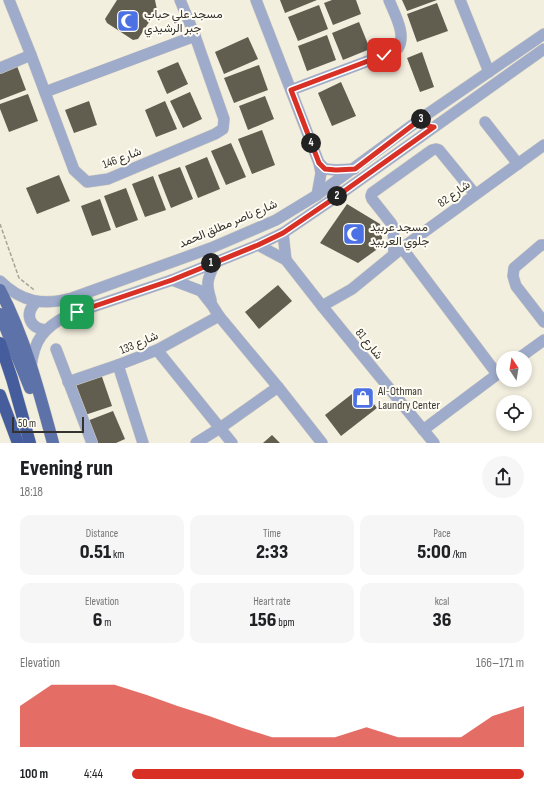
<!DOCTYPE html>
<html lang="en">
<head>
<meta charset="utf-8">
<style>
  :root { --surface:#fff; --page:#f6f6f6; --text:#202124; --muted:#757577; --accent:#d93025 }
  body { margin:0; font-family:"Sofia Sans Condensed",Vazirmatn,sans-serif; background:var(--page); color:var(--text); height:100vh; display:flex; flex-direction:column; font-size:15px; white-space:nowrap }
  * { box-sizing:border-box; margin:0 }
  p { font-size:13px; color:var(--muted) }
  .icon { flex:none; width:22px; height:22px; fill:none; stroke:currentColor; stroke-width:2; stroke-linecap:round; stroke-linejoin:round }
  .map { position:relative; height:443px; overflow:hidden }
  .sheet { display:flex; flex-direction:column; background:var(--surface); flex:1 }
  .sheet>* { flex:none }
  .needle { width:26px; rotate:348deg }
  .buttons { position:absolute; left:496px; top:351px; display:grid; gap:8px }
  .buttons a { display:grid; place-items:center; width:36px; height:36px; border-radius:50%; background:var(--surface); box-shadow:0 2px 6px #0003; font-size:20px }
  .scale { position:absolute; left:12px; bottom:10px; width:72px; box-sizing:border-box; padding-left:4px; border:2px solid #34322c; border-top:0; font-size:11px; line-height:14px; white-space:nowrap; color:#34322c; -webkit-text-stroke:3px #fefcf3; paint-order:stroke }
  .pin { position:absolute; display:grid; place-items:center; width:34px; height:34px; color:#fff; margin:-17px; border-radius:8px; box-shadow:0 2px 6px #0006 }
  .km { position:absolute; width:20px; height:20px; margin:-10px; border-radius:50%; background:#222; color:#fff; font-size:11px; line-height:20px; text-align:center }
  .round { display:grid; place-items:center; flex:none; width:42px; height:42px; border-radius:21px; background:var(--page) }
  .headline { display:flex; align-items:center; justify-content:space-between; height:68px; padding:0 20px }
  h1 { font-size:22px; font-weight:800; line-height:30px }
  .stats { display:grid; grid-template-columns:repeat(3,1fr); gap:6px; height:68px; padding:4px 20px }
  .stats div { display:grid; align-content:center; border-radius:10px; background:var(--page); text-align:center }
  .stats b { font-size:20px; font-weight:800 }
  .stats small { font-size:11px; font-weight:400 }
  .stats p { font-size:11px }
  .chart { height:112px; padding:8px 20px }
  .chart p { display:flex; justify-content:space-between }
  .chart svg { width:100%; height:72px; margin-top:4px; fill:var(--accent); opacity:.7 }
  ul { padding:0 20px; list-style:none; font-size:13px }
  li { display:grid; grid-template-columns:64px 48px 1fr; align-items:center; height:30px }
  li i { height:10px; border-radius:5px; background:var(--accent) }
  .map>svg:first-child { display:block }
  .building { fill:#615e50 }
  .lines { fill:none; stroke-linecap:round; stroke-linejoin:round }
  .minor-casing { stroke:#d1cdbf; stroke-width:12 }
  .major-casing { stroke:#d1cdbf; stroke-width:13 }
  .highway-casing { stroke:#d1cdbf; stroke-width:13 }
  .path { stroke:#a7a498; stroke-width:1.5; stroke-dasharray:4 2; stroke-linecap:butt }
  .minor { stroke:#9eabcb; stroke-width:11 }
  .major { stroke:#5c72a9; stroke-width:12 }
  .highway { stroke:#455d9c; stroke-width:12 }
  .route-casing { stroke:#fff; stroke-width:8 }
  .route { stroke:#d93025; stroke-width:5 }
  .labels { text-anchor:middle; dominant-baseline:central; stroke-width:4; stroke-linejoin:round; paint-order:stroke }
  .poi-label { font-size:12px; fill:#34322c; stroke:#fefcf3; text-anchor:start }
  .street-label { font-size:12px; fill:#34322c; stroke:#fefcf3 }
</style>
</head>
<body>
<div class="map">
<svg width="544" height="443" viewBox="0 0 544 443">
  <rect width="100%" height="100%" fill="#f3efdf"/>
  <g class="building">
    <polygon points="117,0 155,0 157,10 138,39 133,40 107,23 105,19"/>
    <polygon points="280,0 317,0 285,13"/>
    <polygon points="332,0 356,0 361,14 333,25 324,3"/>
    <polygon points="402,0 437,0 407,11"/>
    <polygon points="437,3 448,31 417,42 407,14"/>
    <polygon points="319,5 328,29 298,41 288,17"/>
    <polygon points="359,22 370,49 343,60 332,33"/>
    <polygon points="327,35 336,60 307,71 298,46"/>
    <polygon points="248,37 258,59 224,74 215,52"/>
    <polygon points="422,52 434,87 420,92 407,58"/>
    <polygon points="178,62 188,84 167,94 157,71"/>
    <polygon points="259,65 268,90 234,103 224,78"/>
    <polygon points="17,66 26,90 0,100 0,73"/>
    <polygon points="341,82 356,116 332,126 318,93"/>
    <polygon points="190,92 202,119 183,128 170,101"/>
    <polygon points="28,94 38,121 9,132 0,109 0,104"/>
    <polygon points="265,96 274,119 248,130 239,106"/>
    <polygon points="89,101 97,125 74,133 65,110"/>
    <polygon points="165,101 177,129 156,137 145,110"/>
    <polygon points="262,130 275,165 252,174 238,139"/>
    <polygon points="231,143 246,177 226,185 211,151"/>
    <polygon points="207,157 220,189 198,198 185,166"/>
    <polygon points="180,167 193,199 171,208 158,175"/>
    <polygon points="59,175 70,201 37,214 26,188"/>
    <polygon points="153,176 166,210 145,217 132,184"/>
    <polygon points="126,188 138,220 116,228 104,196"/>
    <polygon points="100,199 111,230 92,236 81,206"/>
    <polygon points="347,204 380,224 383,245 358,263 320,243"/>
    <polygon points="278,285 292,301 259,329 245,312"/>
    <polygon points="101,374 112,406 85,415 74,384"/>
    <polygon points="361,387 377,408 341,436 325,415"/>
    <polygon points="113,411 125,439 116,443 96,443 87,421"/>
    <polygon points="272,435 280,443 263,443"/>
  </g>
  <g class="lines">
    <g class="minor-casing">
      <g id="minor">
        <polyline points="9,0 31,55 74,170 87,182 108,179 215,134 223,129 224,119 195,36 180,0"/>
        <polyline points="256,0 319,163 321,173 317,195"/>
        <polyline points="460,0 489,72"/>
        <polyline points="0,68 31,55"/>
        <path d="M291,90L384,55C388,53 395,51 398,48C407,35 394,13 389,0"/>
        <polyline points="45,92 195,36"/>
        <polyline points="485,122 518,164"/>
        <polyline points="319,163 325,169 336,170 354,169"/>
        <polyline points="283,233 286,260"/>
        <polyline points="258,245 286,260 322,306 434,443"/>
        <polyline points="544,245 541,245 514,268 513,276 516,286 544,322"/>
        <polyline points="402,248 497,374"/>
        <polyline points="394,254 393,227 391,223 372,199 371,196 372,193 432,150 436,149 439,150 475,194"/>
        <polyline points="172,280 201,291 212,305 219,316 278,387 322,443"/>
        <path d="M0,281C21,302 43,306 72,298L211,248L276,220L317,195L426,115L544,34"/>
        <path d="M211,300C205,282 208,278 216,261"/>
        <path d="M36,302C24,314 29,328 46,330"/>
        <polyline points="322,306 352,289 402,248 544,145"/>
        <polyline points="56,349 92,443"/>
        <polyline points="157,350 232,443"/>
        <polyline points="519,358 544,340"/>
        <polyline points="118,365 143,443"/>
        <path d="M31,367C34,339 44,328 68,315L172,280L258,245L283,233L336,197L544,49"/>
        <polyline points="68,382 118,365 157,350 219,316"/>
        <polyline points="423,430 503,370"/>
        <polyline points="196,443 220,428 278,387"/>
      </g>
    </g>
    <g class="major-casing">
      <g id="major">
        <path d="M0,290C25,338 39,391 53,443"/>
        <polyline points="0,314 30,388"/>
      </g>
    </g>
    <g class="highway-casing">
      <g id="highway">
        <polyline points="0,343 12,379 30,443"/>
        <polyline points="0,395 18,443"/>
      </g>
    </g>
    <polyline class="path" points="0,224 19,278 33,289 34,290"/>
    <use href="#minor" class="minor"/>
    <use href="#major" class="major"/>
    <use href="#highway" class="highway"/>
  </g>
  <g class="lines">
    <g class="route-casing">
      <path id="route" d="M77,312L172,280L258,245L283,233L336,197L434,127C426,127 424,122 426,115L355,169L336,170L325,169L319,163L291,90L384,55"/>
    </g>
    <use href="#route" class="route"/>
  </g>
  <defs>
    <g id="mosque-square" transform="scale(1.15)"><rect x="-9" y="-9" width="18" height="18" rx="4" fill="#4b71e4" stroke="#fefcf3"/><path d="M3.5-4.9A6 6 0 1 0 3.5 4.9A5 5 0 1 1 3.5-4.9Z" fill="#fff"/></g>
    <g id="shop-square" transform="scale(1.15)"><rect x="-9" y="-9" width="18" height="18" rx="4" fill="#4b71e4" stroke="#fefcf3"/><path d="M-5-2.5h2.3a2.7 3.5 0 0 1 5.4 0H5L5.5 6h-11ZM-1.5-2.5h3a1.5 2.3 0 0 0-3 0Z" fill="#fff"/></g>
  </defs>
  <g fill-rule="evenodd">
    <use href="#mosque-square" x="128" y="21"/>
    <use href="#mosque-square" x="354" y="234"/>
    <use href="#shop-square" x="363" y="398"/>
  </g>
  <g class="labels">
    <g class="poi-label">
      <text x="144" y="14">مسجد علي حباب<tspan x="144" dy="14">جبر الرشيدي</tspan></text>
      <text x="370" y="227">مسجد عربيد<tspan x="370" dy="14">جلوي العربيد</tspan></text>
      <text x="378" y="391">Al-Othman<tspan x="378" dy="14">Laundry Center</tspan></text>
    </g>
    <g class="street-label">
      <text transform="translate(122 158) rotate(-21)">شارع 146</text>
      <text transform="translate(454 194) rotate(-36)">شارع 82</text>
      <text transform="translate(228 224) rotate(-23)">شارع ناصر مطلق الحمد</text>
      <text transform="translate(139 343) rotate(-23)">شارع 133</text>
      <text transform="translate(369 344) rotate(51)">شارع 81</text>
    </g>
  </g>
</svg>
<div class="buttons">
<a><svg class="needle" viewBox="-14 -14 28 28"><path d="M0-13l5 13h-10z" fill="#e53935"/><path d="M0 13l5-13h-10z" fill="#757577"/></svg></a>
<a><svg class="icon" aria-label="locate" viewBox="0 0 24 24"><circle cx="12" cy="12" r="6"/><path d="M12 2v4M12 18v4M2 12h4M18 12h4"/></svg></a>
</div>
<div class="scale">50 m</div>
<div class="pin" style="left:77px;top:312px;background:#1e9e55"><svg class="icon" aria-label="arrive" viewBox="0 0 24 24"><path d="M6 21V4h12l-3 4 3 4H6"/></svg></div>
<div class="pin" style="left:384px;top:55px;background:#d93025"><svg class="icon" aria-label="check" viewBox="0 0 24 24"><path d="M5 12l5 5 9-10"/></svg></div>
<b class="km" style="left:211px;top:263px">1</b>
<b class="km" style="left:337px;top:196px">2</b>
<b class="km" style="left:421px;top:119px">3</b>
<b class="km" style="left:311px;top:143px">4</b>
</div>
<section class="sheet">
<div class="headline"><div><h1>Evening run</h1><p>18:18</p></div><a class="round"><svg class="icon" aria-label="share" viewBox="0 0 24 24"><path d="M12 15V3M7 8l5-5 5 5M5 13v7h14v-7"/></svg></a></div>
<div class="stats">
<div><p>Distance</p><b>0.51<small> km</small></b></div>
<div><p>Time</p><b>2:33</b></div>
<div><p>Pace</p><b>5:00<small> /km</small></b></div>
</div>
<div class="stats">
<div><p>Elevation</p><b>6<small> m</small></b></div>
<div><p>Heart rate</p><b>156<small> bpm</small></b></div>
<div><p>kcal</p><b>36</b></div>
</div>
<div class="chart"><p><span>Elevation</span>166–171 m</p>
<svg viewBox="0 0 160 44" preserveAspectRatio="none"><path d="M0 44V19L10 6L20 6L30 6L40 12L50 19L60 25L70 32L80 38L90 38L100 38L110 32L120 38L130 38L140 38L150 25L160 19V44z"/></svg>
</div>
<ul>
<li><b>100 m</b>4:44<i style="width:100%"></i></li>
</ul>
</section>
</body>
</html>
